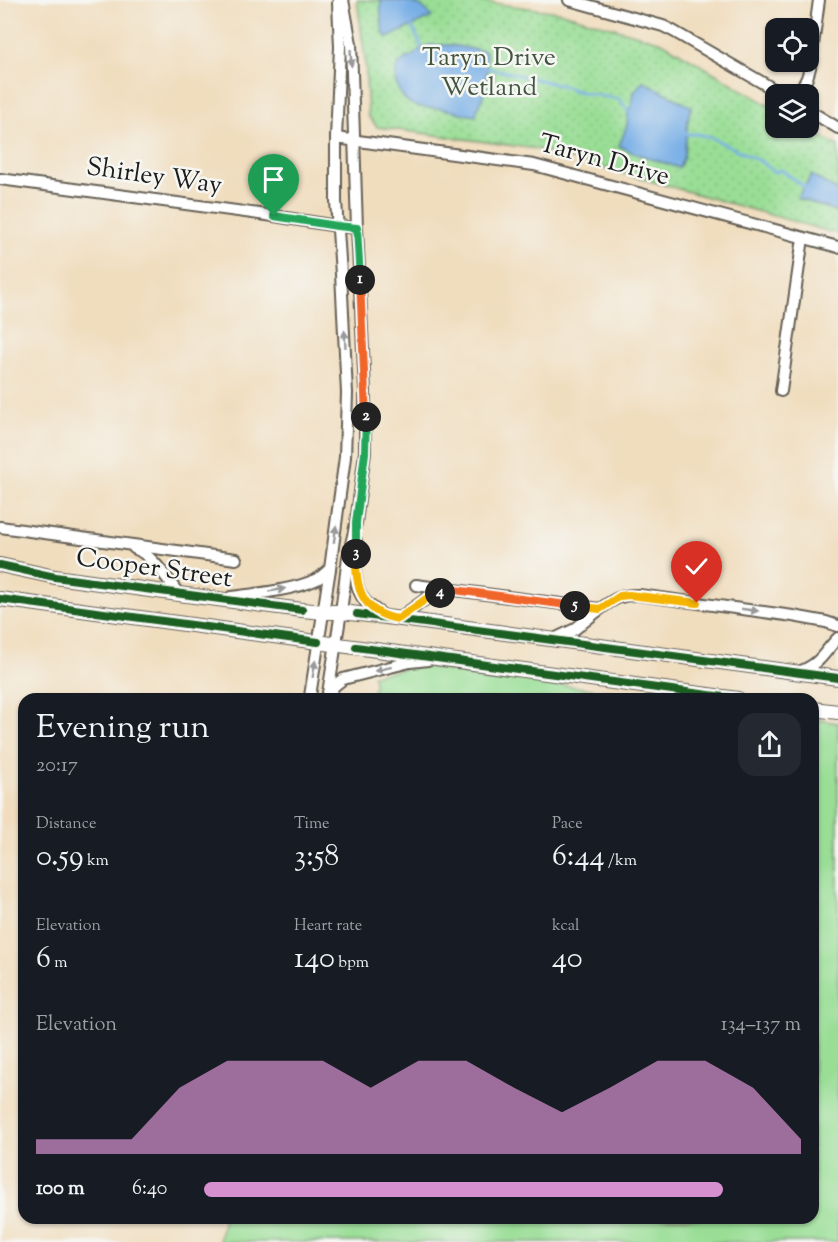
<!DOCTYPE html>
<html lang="en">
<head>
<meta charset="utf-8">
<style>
  :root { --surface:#171b24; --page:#242831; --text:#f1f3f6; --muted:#9ea1a6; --accent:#d690ce }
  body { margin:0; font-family:"Sorts Mill Goudy",serif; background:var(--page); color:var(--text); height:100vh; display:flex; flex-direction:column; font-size:22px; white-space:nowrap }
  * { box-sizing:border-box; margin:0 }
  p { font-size:20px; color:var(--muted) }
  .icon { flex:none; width:33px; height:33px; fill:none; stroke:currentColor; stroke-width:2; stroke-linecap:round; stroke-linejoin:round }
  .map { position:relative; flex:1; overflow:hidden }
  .sheet { position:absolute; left:18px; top:693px; width:801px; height:531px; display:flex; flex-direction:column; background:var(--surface); border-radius:18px; box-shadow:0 2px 4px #0004 }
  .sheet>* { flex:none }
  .fabs { position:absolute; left:765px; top:18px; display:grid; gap:12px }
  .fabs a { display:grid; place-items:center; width:54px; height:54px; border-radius:12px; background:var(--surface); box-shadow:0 2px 4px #0004; font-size:30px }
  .pin { position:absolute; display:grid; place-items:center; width:51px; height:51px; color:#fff; margin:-62px -26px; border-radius:50% 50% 50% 0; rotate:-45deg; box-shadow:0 0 6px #0007 }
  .pin .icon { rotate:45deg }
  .km { position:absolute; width:30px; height:30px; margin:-15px; border-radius:50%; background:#222; color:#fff; font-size:16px; line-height:30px; text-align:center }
  .round { display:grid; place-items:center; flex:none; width:63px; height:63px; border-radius:18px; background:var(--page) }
  .headline { display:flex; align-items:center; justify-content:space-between; height:102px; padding:0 18px }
  h1 { font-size:33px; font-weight:600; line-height:45px }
  .metrics { display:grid; grid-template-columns:repeat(3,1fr); gap:9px; height:102px; padding:6px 18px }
  .metrics div { display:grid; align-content:center }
  .metrics b { font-size:30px; font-weight:600 }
  .metrics small { font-size:16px; font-weight:400 }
  .metrics p { font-size:16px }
  .chart { height:168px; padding:12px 18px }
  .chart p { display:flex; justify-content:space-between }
  .chart svg { width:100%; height:108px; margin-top:6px; fill:var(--accent); opacity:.7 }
  ul { padding:0 18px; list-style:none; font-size:20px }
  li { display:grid; grid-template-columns:96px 72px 1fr; align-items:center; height:45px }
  li i { height:15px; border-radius:8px; background:var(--accent) }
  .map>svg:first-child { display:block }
  .grass { fill:#9ade96; stroke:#5b7d59; stroke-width:1.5 }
  .park { fill:url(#park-dots); stroke:#5b7d59; stroke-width:1.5 }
  .water { fill:#77aee6; stroke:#4a6581; stroke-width:1.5 }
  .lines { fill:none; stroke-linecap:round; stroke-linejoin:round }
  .stream { stroke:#77aee6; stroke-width:3 }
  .minor-casing { stroke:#666055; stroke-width:14 }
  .major-casing { stroke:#666055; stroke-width:16 }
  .minor { stroke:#fff; stroke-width:10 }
  .major { stroke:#fff; stroke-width:14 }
  .cycleway-casing { stroke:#f6f6f2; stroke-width:11 }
  .cycleway { stroke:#1b5e20; stroke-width:8 }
  .oneway { fill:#999 }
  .split-1-casing { stroke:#fff; stroke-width:12 }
  .split-2-casing { stroke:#fff; stroke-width:12 }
  .split-3-casing { stroke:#fff; stroke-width:12 }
  .split-4-casing { stroke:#fff; stroke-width:12 }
  .split-5-casing { stroke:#fff; stroke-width:12 }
  .split-6-casing { stroke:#fff; stroke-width:12 }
  .split-1 { stroke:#22a559; stroke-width:8 }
  .split-2 { stroke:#f0652b; stroke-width:8 }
  .split-3 { stroke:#22a559; stroke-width:8 }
  .split-4 { stroke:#f5b400; stroke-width:8 }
  .split-5 { stroke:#f0652b; stroke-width:8 }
  .split-6 { stroke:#f5b400; stroke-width:8 }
  .labels { text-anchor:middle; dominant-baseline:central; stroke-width:5; stroke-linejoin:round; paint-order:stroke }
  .park-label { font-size:26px; fill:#425641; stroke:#f6f6f2 }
  .street-label { font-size:26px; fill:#1c1c1c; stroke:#f6f6f2 }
</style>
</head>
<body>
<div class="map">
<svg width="838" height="1242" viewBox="0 0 838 1242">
  <defs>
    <pattern id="park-dots" width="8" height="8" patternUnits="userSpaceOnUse" patternTransform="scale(1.5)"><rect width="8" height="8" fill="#9ade96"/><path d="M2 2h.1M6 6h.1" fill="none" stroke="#84be81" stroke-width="1.8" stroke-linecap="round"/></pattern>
  </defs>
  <rect width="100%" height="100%" fill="#f6f6f2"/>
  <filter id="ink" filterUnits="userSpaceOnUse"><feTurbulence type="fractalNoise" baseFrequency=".0167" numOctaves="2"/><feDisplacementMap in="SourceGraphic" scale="12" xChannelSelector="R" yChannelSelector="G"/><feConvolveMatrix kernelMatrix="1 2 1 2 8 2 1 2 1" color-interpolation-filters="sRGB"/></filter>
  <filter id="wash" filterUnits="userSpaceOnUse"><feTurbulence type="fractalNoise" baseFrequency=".008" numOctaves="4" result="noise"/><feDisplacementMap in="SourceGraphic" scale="24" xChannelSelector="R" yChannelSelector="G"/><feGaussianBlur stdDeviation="1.35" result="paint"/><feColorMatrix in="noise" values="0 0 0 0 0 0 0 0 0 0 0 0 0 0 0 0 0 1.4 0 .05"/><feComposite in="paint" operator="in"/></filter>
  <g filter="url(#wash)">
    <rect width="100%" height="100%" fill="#f0ddbe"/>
    <g class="grass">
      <path d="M424,667H430L664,699H367C375,691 375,686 373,675L409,668Z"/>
      <polygon points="813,719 838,723 838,1242 219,1242 224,1218 813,1218"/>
    </g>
    <polygon class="park" points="357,0 468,0 559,12 662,42 775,109 776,128 807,128 838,146 838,234 537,149 377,127 368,116 365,58"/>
    <g class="water">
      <path d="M380,0C399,0 422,0 432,17L387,38L382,30C383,20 379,13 381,3Z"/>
      <path d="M432,45H449L486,51L487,69L486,78L487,86L475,116C464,114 454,111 443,109C433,106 419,110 411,104C398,96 390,76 400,63C403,59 408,58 412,56C422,48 420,47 432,45Z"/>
      <polygon points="643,81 692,107 689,113 684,156 679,168 634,153 619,146 627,125 628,112 632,104 634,92"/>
      <polygon points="811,175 838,191 838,212 797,198 808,181"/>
    </g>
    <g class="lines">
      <g class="stream">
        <polyline points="410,24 412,26 423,50"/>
        <polyline points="485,68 506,72 560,85 580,92 619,99 630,113"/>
        <polyline points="685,134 698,134 712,138 760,161 774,172 781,170 806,188"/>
      </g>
    </g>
  </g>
  <g filter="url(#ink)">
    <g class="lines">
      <g class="minor-casing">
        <g id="minor">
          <polyline points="569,0 663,26 673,31 782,94"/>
          <polyline points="799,94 807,78 810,68 819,0"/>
          <polyline points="808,110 838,128"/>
          <polyline points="336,138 534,165 838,247"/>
          <polyline points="0,179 274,216 337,226 357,228"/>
          <polyline points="781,391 803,238"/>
          <polyline points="0,527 236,559"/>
          <path d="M356,541C355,561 352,585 365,601C370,607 378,611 384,616"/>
          <path d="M134,548C154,556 166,578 179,594"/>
          <polyline points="416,585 446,589"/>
          <path d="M231,597C255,594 294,590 315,580C321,578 325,573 330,569"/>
          <path d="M398,619L426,599L447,589L600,609C614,599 621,594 639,595L793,616L826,622L838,626"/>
          <polyline points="552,640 575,629 600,609"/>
          <path d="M799,672C822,663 822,654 838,638"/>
          <polyline points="330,693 334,686 343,679 410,662 428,660"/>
          <polyline points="310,696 330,569 345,457 347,393 341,274 336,201 336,138 340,47 338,3"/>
          <polyline points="327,699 341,612 348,557 356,523 365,452 365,391 357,228 352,73 351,44 343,0"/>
        </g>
      </g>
      <g class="major-casing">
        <g id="major">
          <polyline points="0,565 55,577 179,594 302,610 324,612 341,612 386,617 838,678"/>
          <polyline points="0,599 738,699"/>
          <polyline points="813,709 838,712"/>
        </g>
      </g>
      <use href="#minor" class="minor"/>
      <use href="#major" class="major"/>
      <g class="cycleway-casing">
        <g id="cycleway">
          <polyline points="0,565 55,577 302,610"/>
          <polyline points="0,599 318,642"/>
          <polyline points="357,614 838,678"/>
          <polyline points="356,647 738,699"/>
        </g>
      </g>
      <use href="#cycleway" class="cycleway"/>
    </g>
    <defs><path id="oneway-solid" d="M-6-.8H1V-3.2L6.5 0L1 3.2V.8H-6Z" transform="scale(1.5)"/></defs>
    <g class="oneway">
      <use href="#oneway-solid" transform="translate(351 58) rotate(87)"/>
      <use href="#oneway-solid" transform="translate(345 339) rotate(-93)"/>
      <use href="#oneway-solid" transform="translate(335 534) rotate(-82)"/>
      <use href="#oneway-solid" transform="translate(277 590) rotate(-10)"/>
      <use href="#oneway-solid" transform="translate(750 610) rotate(8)"/>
      <use href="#oneway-solid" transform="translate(314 669) rotate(-81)"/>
      <use href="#oneway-solid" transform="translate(383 669) rotate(166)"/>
    </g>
  </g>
  <g class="lines" filter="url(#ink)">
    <g class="split-1-casing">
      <polyline id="split-1" points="274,216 337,226 357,228 360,280"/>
    </g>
    <g class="split-2-casing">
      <polyline id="split-2" points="360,280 366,417"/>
    </g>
    <g class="split-3-casing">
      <polyline id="split-3" points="356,554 356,523 365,453 366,417"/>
    </g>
    <g class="split-4-casing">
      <path id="split-4" d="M356,554C355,586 361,613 398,619L426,599L440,593"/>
    </g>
    <g class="split-5-casing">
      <polyline id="split-5" points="440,593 447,589 575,606"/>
    </g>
    <g class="split-6-casing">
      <polyline id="split-6" points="575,606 600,609 620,596 629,595 697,603"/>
    </g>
    <use href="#split-1" class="split-1"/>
    <use href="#split-2" class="split-2"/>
    <use href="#split-3" class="split-3"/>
    <use href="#split-4" class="split-4"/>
    <use href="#split-5" class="split-5"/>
    <use href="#split-6" class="split-6"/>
  </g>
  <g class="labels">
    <g class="park-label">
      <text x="489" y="58">Taryn Drive<tspan x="489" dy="30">Wetland</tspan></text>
    </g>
    <g class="street-label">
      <text transform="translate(604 161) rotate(15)">Taryn Drive</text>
      <text transform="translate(154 177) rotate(8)">Shirley Way</text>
      <text transform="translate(154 569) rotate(8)">Cooper Street</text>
    </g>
  </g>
</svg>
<div class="fabs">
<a><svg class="icon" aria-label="locate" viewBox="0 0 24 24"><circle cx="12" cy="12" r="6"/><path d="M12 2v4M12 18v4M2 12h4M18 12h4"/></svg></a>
<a><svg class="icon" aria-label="layers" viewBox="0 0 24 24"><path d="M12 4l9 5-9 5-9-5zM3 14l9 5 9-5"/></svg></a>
</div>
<div class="pin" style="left:274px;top:216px;background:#1e9e55"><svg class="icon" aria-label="arrive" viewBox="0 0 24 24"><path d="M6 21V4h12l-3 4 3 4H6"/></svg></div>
<div class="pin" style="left:697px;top:603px;background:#d93025"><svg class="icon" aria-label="check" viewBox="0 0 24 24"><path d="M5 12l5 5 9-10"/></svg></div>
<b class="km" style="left:360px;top:280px">1</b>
<b class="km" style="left:366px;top:417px">2</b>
<b class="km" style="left:356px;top:554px">3</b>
<b class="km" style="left:440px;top:593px">4</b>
<b class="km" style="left:575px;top:606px">5</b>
<section class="sheet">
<div class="headline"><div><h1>Evening run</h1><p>20:17</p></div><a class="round"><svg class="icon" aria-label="share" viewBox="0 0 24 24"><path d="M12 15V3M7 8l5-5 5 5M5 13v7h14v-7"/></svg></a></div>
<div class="metrics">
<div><p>Distance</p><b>0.59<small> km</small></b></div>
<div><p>Time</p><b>3:58</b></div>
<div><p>Pace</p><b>6:44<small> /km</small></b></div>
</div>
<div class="metrics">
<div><p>Elevation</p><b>6<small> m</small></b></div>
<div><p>Heart rate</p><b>140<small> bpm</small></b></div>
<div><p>kcal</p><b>40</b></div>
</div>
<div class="chart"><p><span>Elevation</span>134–137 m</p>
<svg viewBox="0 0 160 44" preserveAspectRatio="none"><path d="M0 44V38L10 38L20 38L30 17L40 6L50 6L60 6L70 17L80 6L90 6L100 17L110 27L120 17L130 6L140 6L150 17L160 38V44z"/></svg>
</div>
<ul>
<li><b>100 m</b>6:40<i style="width:87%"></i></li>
</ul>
</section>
</div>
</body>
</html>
